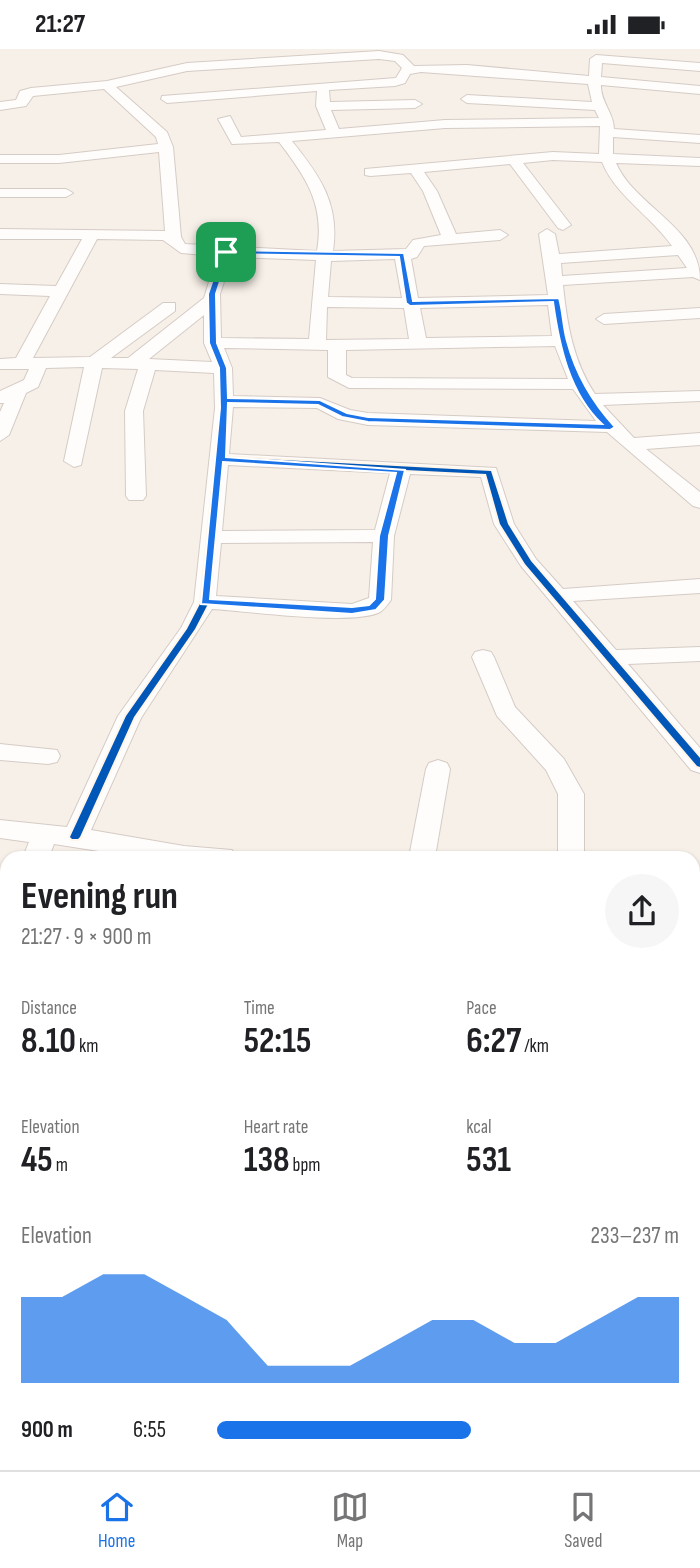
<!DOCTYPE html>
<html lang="en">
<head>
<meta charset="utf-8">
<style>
  :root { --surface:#fff; --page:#f6f6f6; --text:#202124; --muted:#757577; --line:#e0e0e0; --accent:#1a73e8 }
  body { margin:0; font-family:"Sofia Sans Condensed",sans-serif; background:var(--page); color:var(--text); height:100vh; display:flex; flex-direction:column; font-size:26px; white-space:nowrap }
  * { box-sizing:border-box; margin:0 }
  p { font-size:23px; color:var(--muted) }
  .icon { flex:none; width:38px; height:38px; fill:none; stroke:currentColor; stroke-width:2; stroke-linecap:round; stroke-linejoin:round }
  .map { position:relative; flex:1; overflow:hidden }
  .sheet { position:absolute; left:0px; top:802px; width:700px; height:620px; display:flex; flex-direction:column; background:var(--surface); border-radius:21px 21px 0 0; box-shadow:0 2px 5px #0004 }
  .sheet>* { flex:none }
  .pin { position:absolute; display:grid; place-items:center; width:60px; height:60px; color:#fff; margin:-30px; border-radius:14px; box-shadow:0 4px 10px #0006 }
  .round { display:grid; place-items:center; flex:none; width:74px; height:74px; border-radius:37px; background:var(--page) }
  .summary { display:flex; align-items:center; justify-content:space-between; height:119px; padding:0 21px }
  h1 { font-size:38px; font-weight:700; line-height:52px }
  .stats { display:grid; grid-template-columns:repeat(3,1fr); gap:10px; height:119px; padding:7px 21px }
  .stats div { display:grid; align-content:center }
  .stats b { font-size:35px; font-weight:700 }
  .stats small { font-size:19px; font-weight:400 }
  .stats p { font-size:19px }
  .chart { height:196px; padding:14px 21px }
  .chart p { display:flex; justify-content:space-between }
  .chart svg { width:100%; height:126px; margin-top:7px; fill:var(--accent); opacity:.7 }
  ul { padding:0 21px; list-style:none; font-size:23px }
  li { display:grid; grid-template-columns:112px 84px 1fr; align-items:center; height:52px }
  li i { height:18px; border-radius:9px; background:var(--accent) }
  .status { display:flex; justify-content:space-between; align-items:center; height:49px; padding:0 35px; background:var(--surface); direction:ltr }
  .status svg { height:19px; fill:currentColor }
  .menu { display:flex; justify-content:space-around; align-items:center; height:98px; border-top:2px solid var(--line); background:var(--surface); font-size:19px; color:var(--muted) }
  .menu a { display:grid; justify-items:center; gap:4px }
  .menu .selected { color:var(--accent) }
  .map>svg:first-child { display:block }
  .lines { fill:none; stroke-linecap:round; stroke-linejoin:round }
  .minor-casing { stroke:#d5cbc5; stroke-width:2 }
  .minor { fill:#fefdfc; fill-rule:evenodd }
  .cycleway-casing { stroke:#fff5e9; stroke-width:4 }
  .cycleway { fill:#0057b8; fill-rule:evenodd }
  .route { fill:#1a73e8; stroke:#fff; stroke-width:2; fill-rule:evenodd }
</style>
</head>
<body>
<div class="status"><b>21:27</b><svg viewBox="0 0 49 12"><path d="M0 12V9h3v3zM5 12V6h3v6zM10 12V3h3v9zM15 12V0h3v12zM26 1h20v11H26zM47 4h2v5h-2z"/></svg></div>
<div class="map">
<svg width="700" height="1421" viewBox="0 0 700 1421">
  <rect width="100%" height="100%" fill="#f7f0e8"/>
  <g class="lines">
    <g class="minor-casing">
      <g id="minor">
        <path d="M379,2L403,6L414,17L467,16L589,27L590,10L596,6L700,14V22L602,14L601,28L700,37V45L601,36C600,52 614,64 614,80L700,86V94L613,88V105L700,109V117L616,114C634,157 700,178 700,231L693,228L563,236C567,275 573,312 595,345L700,342V352L603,356L634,389L700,384V396L646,400L700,443V459L693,457L607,383L368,376L338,370L317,359L233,358L229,405L496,419L514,475L536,510L563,540L700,530V544L573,552L616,601L700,598V612L628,615L700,699V724L691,721L521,517L494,475L481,428L410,425L394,487L391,551C388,555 384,561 380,563C353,577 247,562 212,560L141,669L91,781L184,797L232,801L236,808H137L54,795L49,808H23L29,793L0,789V771L67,778L118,667L181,579L194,553L215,359L214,324L155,321L143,362L146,447L143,451H129L126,447L125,362L138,320L102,319L81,416L74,418L64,412L84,318L46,319L38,338L26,344L9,386L0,392V363L4,354H0V342L24,331L29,320H0V310L16,309L50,247L0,245V235L56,237L82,190H0V180L165,182L159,103L59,114H0V106H59L158,95L156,88L104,40L33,47L26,57L0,61V53L16,51L20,42L31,39L107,32L187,14ZM379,10L395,12L402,19L396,29L162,47L161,50L167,54L317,42L316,57L326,81L241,88L230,67L218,70L232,95L279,93C306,128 325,156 317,202L185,195L181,188L173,98L167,83L116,38L187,22ZM421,23L588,35L592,53L467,46L461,50L467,54L595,61L599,69L445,71L339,80L331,61L415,59L422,55L415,51L330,53L329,41L395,37L405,34L410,25ZM600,77L599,105L553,103L365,120V126L370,127L411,124L423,142L441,186L413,191L406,200L333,202C340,155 320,127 292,92L445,79ZM553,111L602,113C615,146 652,168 672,197L559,205L555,185L547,180L539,185L548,246L418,249L411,210L417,208L424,197L500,191L508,186L500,181L456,185L437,142L424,123L510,115L558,179L563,181L571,176L523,114ZM97,190L163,191L181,204L217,207L204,249L128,309H111L175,262V254H163L90,308L33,309ZM678,206L687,219L562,227L561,214ZM232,208L316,211L309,290L221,289L220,245ZM395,210L402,249L328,248L331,212ZM548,256L552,287L426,289L420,259ZM327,258L404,259L409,290L326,291ZM204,266V294L212,313L149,310ZM555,297L568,330L352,329L346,326V301ZM224,299L328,301V328L349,339L573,340L596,372L368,364L350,361L320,349L233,347L232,319ZM228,416L390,424L375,481L222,482ZM373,493L369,549L352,555L216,547L221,494Z"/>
        <polygon points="0,140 66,140 73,144 66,148 0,148"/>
        <polygon points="700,259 700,269 604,275 596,270 604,265"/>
        <polygon points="483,601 491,603 494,608 515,658 564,710 584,745 584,808 558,808 558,745 546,721 497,667 472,608 475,603"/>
        <polygon points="0,695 57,701 60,707 57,713 48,715 0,711"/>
        <polygon points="438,711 447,714 450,720 435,808 409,808 426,720 429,714"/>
        <rect x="693" y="854" width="7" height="20"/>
        <polygon points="7,869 7,907 0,909 0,872"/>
        <polygon points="0,924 7,925 7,947 0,946"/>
        <polygon points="0,1069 7,1070 7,1098 0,1097"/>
        <rect x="693" y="1128" width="7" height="30"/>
        <polygon points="0,1219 7,1220 7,1252 0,1251"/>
        <rect x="693" y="1337" width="7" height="36"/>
        <polygon points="330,1414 366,1414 365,1421 329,1421"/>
      </g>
    </g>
    <use href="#minor" class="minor"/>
    <g class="cycleway-casing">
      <polygon id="cycleway" points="226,201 229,203 215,245 216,294 226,319 227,359 223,408 491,422 508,475 531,512 700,709 700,718 697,717 525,515 500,475 486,425 222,412 209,553 195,580 134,668 80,788 78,790 72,790 70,788 126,667 187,580 201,553 221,359 220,319 210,294 209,245 223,203"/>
    </g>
    <use href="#cycleway" class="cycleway"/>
  </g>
  <path class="route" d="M223,201L404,204L413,252L559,249C563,263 563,278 567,292C576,326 592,353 615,378L610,381L368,373L342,368L318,356L228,354L226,408L405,421L389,487L385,551L376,561L352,565L201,555L220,359L219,319L209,294L208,245ZM229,205L399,208L406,254L410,257L553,253C559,296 569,344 602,375L368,368L347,364L320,351L228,349L227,319L217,294L216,245ZM223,413L396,424L379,487L375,550L369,556L352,558L210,550Z"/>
</svg>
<div class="pin" style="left:226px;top:203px;background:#1e9e55"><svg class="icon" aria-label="arrive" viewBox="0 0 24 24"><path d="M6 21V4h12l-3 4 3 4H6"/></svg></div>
<section class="sheet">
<div class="summary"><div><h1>Evening run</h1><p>21:27 · 9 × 900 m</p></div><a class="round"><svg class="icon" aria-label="share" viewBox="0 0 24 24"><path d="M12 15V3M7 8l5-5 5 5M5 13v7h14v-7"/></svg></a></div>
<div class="stats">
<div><p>Distance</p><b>8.10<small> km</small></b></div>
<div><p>Time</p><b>52:15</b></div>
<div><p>Pace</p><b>6:27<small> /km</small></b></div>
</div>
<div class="stats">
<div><p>Elevation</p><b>45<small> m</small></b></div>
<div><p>Heart rate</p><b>138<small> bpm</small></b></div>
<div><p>kcal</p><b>531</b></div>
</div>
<div class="chart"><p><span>Elevation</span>233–237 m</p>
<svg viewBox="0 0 160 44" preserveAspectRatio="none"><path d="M0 44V14L10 14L20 6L30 6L40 14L50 22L60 38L70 38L80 38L90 30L100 22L110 22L120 30L130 30L140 22L150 14L160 14V44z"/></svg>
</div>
<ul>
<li><b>900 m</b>6:55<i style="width:55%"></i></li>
</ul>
</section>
</div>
<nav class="menu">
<a class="selected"><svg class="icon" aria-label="home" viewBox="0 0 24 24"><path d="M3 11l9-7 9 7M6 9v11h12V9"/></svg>Home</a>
<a><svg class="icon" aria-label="map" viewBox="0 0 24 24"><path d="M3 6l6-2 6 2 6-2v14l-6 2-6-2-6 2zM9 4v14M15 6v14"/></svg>Map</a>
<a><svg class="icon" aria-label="saved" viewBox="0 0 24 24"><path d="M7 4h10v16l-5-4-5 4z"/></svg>Saved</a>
</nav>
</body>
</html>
